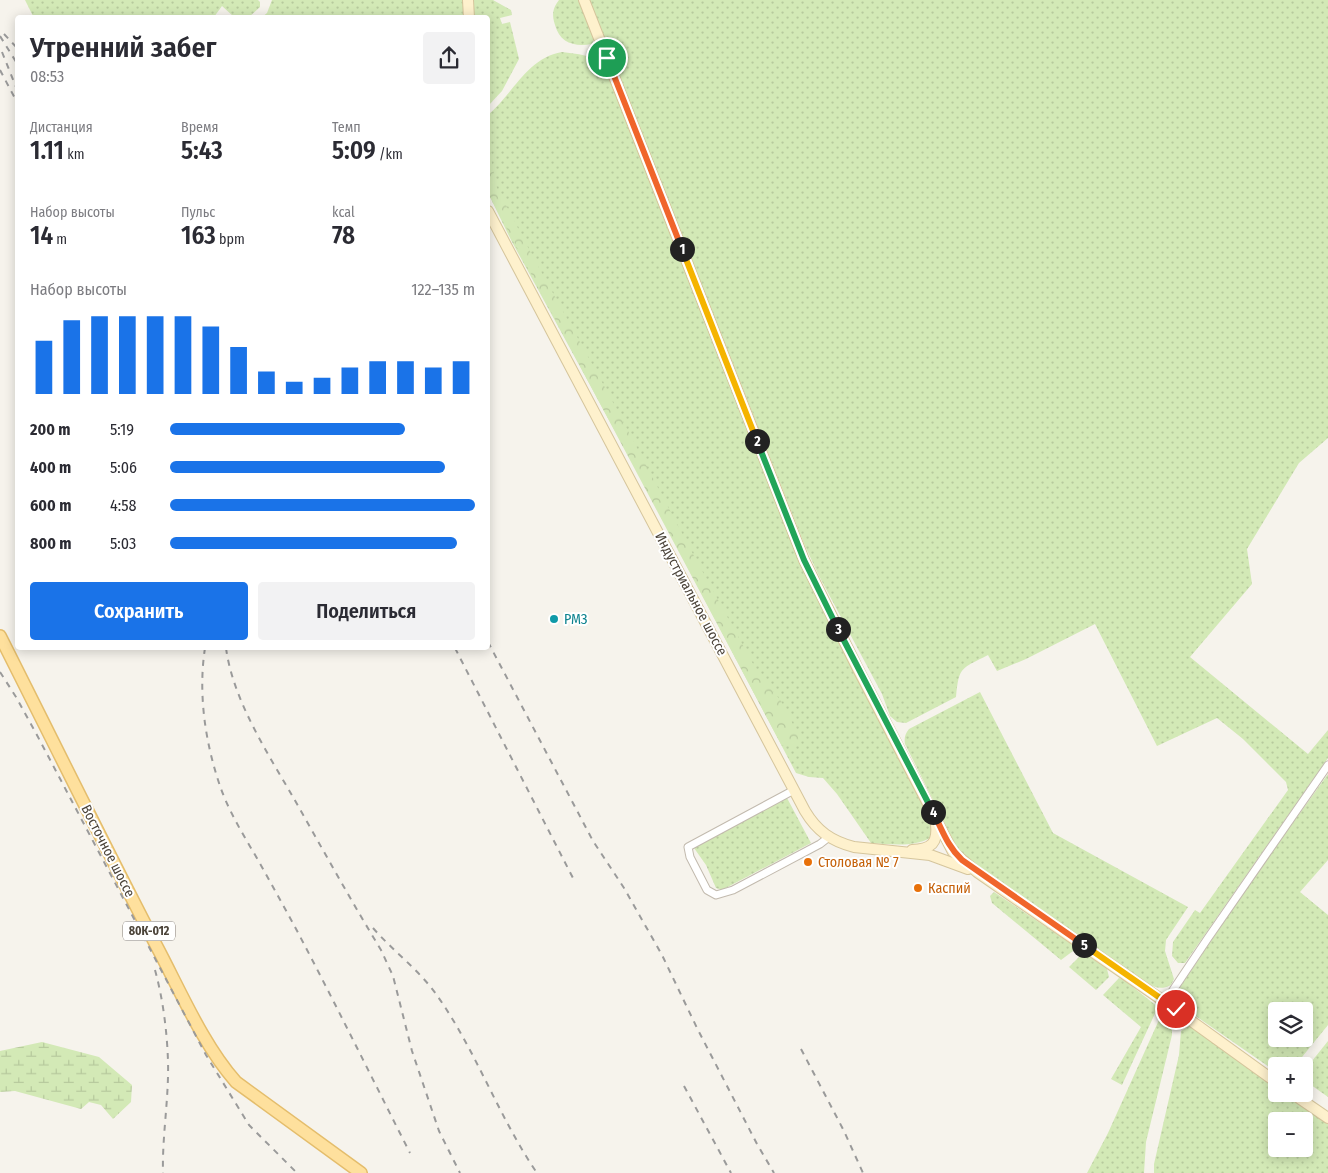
<!DOCTYPE html>
<html lang="ru">
<head>
<meta charset="utf-8">
<style>
  :root { --surface:#fff; --page:#f2f2f3; --text:#2b2b33; --muted:#7c7c81; --accent:#1a73e8 }
  body { margin:0; font-family:"Fira Sans Condensed",sans-serif; background:var(--page); color:var(--text); height:100vh; display:flex; flex-direction:column; font-size:19px; white-space:nowrap }
  * { box-sizing:border-box; margin:0 }
  p { font-size:16px; color:var(--muted) }
  .icon { flex:none; width:28px; height:28px; fill:none; stroke:currentColor; stroke-width:2; stroke-linecap:round; stroke-linejoin:round }
  .map { position:relative; flex:1; overflow:hidden }
  .panel { position:absolute; left:15px; top:15px; width:475px; height:635px; display:flex; flex-direction:column; background:var(--surface); border-radius:5px; box-shadow:0 2px 12px #0003 }
  .panel>* { flex:none }
  .buttons { position:absolute; left:1268px; top:1002px; display:grid; gap:10px }
  .buttons a { display:grid; place-items:center; width:45px; height:45px; border-radius:5px; background:var(--surface); box-shadow:0 2px 12px #0003; font-size:25px }
  .pin { position:absolute; display:grid; place-items:center; width:42px; height:42px; color:#fff; margin:-21px; border:2px solid #fff; border-radius:50%; box-shadow:0 1px 5px #0007 }
  .km { position:absolute; width:25px; height:25px; margin:-12px; border-radius:50%; background:#222; color:#fff; font-size:14px; line-height:25px; text-align:center }
  .round { display:grid; place-items:center; flex:none; width:52px; height:52px; border-radius:5px; background:var(--page) }
  .overview { display:flex; align-items:center; justify-content:space-between; height:85px; padding:0 15px }
  h1 { font-size:28px; font-weight:600; line-height:38px }
  .metrics { display:grid; grid-template-columns:repeat(3,1fr); gap:8px; height:85px; padding:5px 15px }
  .metrics div { display:grid; align-content:center }
  .metrics b { font-size:25px; font-weight:600 }
  .metrics small { font-size:14px; font-weight:400 }
  .metrics p { font-size:14px }
  .chart { height:140px; padding:10px 15px }
  .chart p { display:flex; justify-content:space-between }
  .chart svg { width:100%; height:90px; margin-top:5px; stroke:var(--accent); stroke-width:6 }
  .action { display:flex; gap:10px; margin-top:auto; padding:10px 15px }
  .action a { flex:1; height:58px; border-radius:5px; background:var(--accent); color:#fff; font-size:20px; font-weight:600; line-height:58px; text-align:center }
  .action a+a { background:var(--page); color:var(--text) }
  ul { padding:0 15px; list-style:none; font-size:16px }
  li { display:grid; grid-template-columns:80px 60px 1fr; align-items:center; height:38px }
  li i { height:12px; border-radius:6px; background:var(--accent) }
  .map>svg:first-child { display:block }
  .grass { fill:url(#grass-dots); fill-rule:evenodd }
  .forest { fill:url(#forest-crowns) }
  .wetland { fill:url(#wetland-marsh) }
  .lines { fill:none; stroke-linecap:round; stroke-linejoin:round }
  .minor-casing { stroke:#c2baae; stroke-width:9 }
  .secondary-casing { stroke:#d5c59c; stroke-width:12 }
  .primary-casing { stroke:#e4bd6c; stroke-width:14 }
  .minor { stroke:#fff; stroke-width:7 }
  .secondary { stroke:#fef1cd; stroke-width:10 }
  .primary { stroke:#fee09d; stroke-width:11 }
  .rail { stroke:#9a9a9a; stroke-width:2; stroke-dasharray:6 6; stroke-linecap:butt }
  .split-1-casing { stroke:#fff; stroke-width:10 }
  .split-2-casing { stroke:#fff; stroke-width:10 }
  .split-3-casing { stroke:#fff; stroke-width:10 }
  .split-4-casing { stroke:#fff; stroke-width:10 }
  .split-5-casing { stroke:#fff; stroke-width:10 }
  .split-6-casing { stroke:#fff; stroke-width:10 }
  .split-1 { stroke:#f0652b; stroke-width:6 }
  .split-2 { stroke:#f5b400; stroke-width:6 }
  .split-3 { stroke:#22a559; stroke-width:6 }
  .split-4 { stroke:#22a559; stroke-width:6 }
  .split-5 { stroke:#f0652b; stroke-width:6 }
  .split-6 { stroke:#f5b400; stroke-width:6 }
  .culture-dot { fill:#0f9aa8; stroke:#fff; stroke-width:2 }
  .food-dot { fill:#e8710a; stroke:#fff; stroke-width:2 }
  .labels { text-anchor:middle; dominant-baseline:central; stroke-width:4; stroke-linejoin:round; paint-order:stroke }
  .shield { fill:#fff; stroke:#817b74; stroke-width:1 }
  .shield-label { font-size:12px; font-weight:bold; fill:#4b4339 }
  .street-label { font-size:14px; fill:#4b4339; stroke:#fff }
  .culture-label { font-size:14px; fill:#0d838f; stroke:#fff; text-anchor:start }
  .food-label { font-size:14px; fill:#c56008; stroke:#fff; text-anchor:start }
</style>
</head>
<body>
<div class="map">
<svg width="1328" height="1173" viewBox="0 0 1328 1173">
  <defs>
    <pattern id="grass-dots" width="8" height="8" patternUnits="userSpaceOnUse" patternTransform="scale(1.25)"><rect width="8" height="8" fill="#d3e9b6"/><path d="M2 2h.1M6 6h.1" fill="none" stroke="#b7c99d" stroke-width="1.8" stroke-linecap="round"/></pattern>
    <pattern id="forest-crowns" width="20" height="18" patternUnits="userSpaceOnUse" patternTransform="scale(1.25)"><rect width="20" height="18" fill="#d3e9b6"/><path d="M2 6a3 3 0 1 1 6 0M12 15a3 3 0 1 1 6 0" fill="none" stroke="#b7c99d"/></pattern>
    <pattern id="wetland-marsh" width="20" height="14" patternUnits="userSpaceOnUse" patternTransform="scale(1.25)"><rect width="20" height="14" fill="#d3e9b6"/><path d="M1 5h8M5 5V1M11 12h8M15 12V8" fill="none" stroke="#b7c99d"/></pattern>
  </defs>
  <rect width="100%" height="100%" fill="#f6f3ec"/>
  <g class="grass">
    <polygon points="25,0 258,0 260,2 260,7 249,17 234,17 222,6 214,17 34,18"/>
    <polygon points="272,0 465,0 465,17 261,18 267,13"/>
    <polygon points="473,0 493,0 511,10 512,15 500,18 502,24 510,22 519,59 502,91 488,106 488,18 473,17"/>
    <path d="M559,0H581L595,37L592,44C574,47 560,43 555,25C552,15 552,9 559,0Z"/>
    <path d="M589,0H1328V438L1299,463L1247,549L1252,584L1190,657L1308,754L1328,730V758L1185,963H1178L1172,956L1173,942L1195,910L1200,913L1288,790L1286,782L1243,739L1217,718L1157,746L1095,624L1026,659L997,671L988,655C961,669 959,666 956,697L906,723L897,722L890,716L882,694L819,576L805,546Z"/>
    <path d="M562,52C577,54 593,55 605,65L799,558L933,819L932,837C913,848 891,844 871,843L837,794L823,778L809,777L796,773L639,475L511,240L488,193V115C513,94 527,58 562,52Z"/>
    <path d="M980,692L1053,833L1188,907L1166,940L1165,951L1174,979L1171,985C1161,990 1155,988 1145,982L968,860L958,850L905,744C904,738 905,734 909,729Z"/>
    <path d="M1328,774V860L1300,892L1328,915V1025L1298,1062L1291,1066H1276L1275,1071L1187,1010L1181,999L1180,987L1254,877ZM1276,1011H1304V1039H1276Z"/>
    <polygon points="787,798 811,843 722,890 716,888 706,865 694,848"/>
    <polygon points="994,892 1073,945 1073,951 1061,960 992,903 990,896"/>
    <polygon points="1081,955 1087,955 1107,969 1109,977 1096,990 1069,967"/>
    <polygon points="1119,978 1124,980 1158,1007 1122,1085 1111,1079 1141,1027 1103,995"/>
    <polygon points="1163,1011 1172,1018 1172,1035 1146,1142 1144,1173 1087,1173 1108,1133"/>
    <path d="M1189,1026L1211,1040L1276,1088V1094H1285L1328,1124V1173H1154V1164L1179,1055L1181,1031ZM1276,1121H1304V1149H1276Z"/>
    <polygon points="1328,1041 1328,1097 1304,1080 1304,1071"/>
  </g>
  <polygon class="forest" points="488,144 489,145 495,184 533,257 608,393 694,556 758,673 781,701 801,740 794,746 782,746 488,193"/>
  <polygon class="wetland" points="42,1042 99,1057 132,1085 131,1102 113,1119 101,1105 89,1102 81,1109 15,1091 0,1092 0,1051"/>
  <g class="lines">
    <g class="minor-casing">
      <g id="minor">
        <polyline points="794,790 688,847 690,857 707,890 716,895 733,890 820,844 829,837"/>
        <polyline points="1165,1002 1208,938 1328,765"/>
      </g>
    </g>
    <g class="secondary-casing">
      <g id="secondary">
        <polyline points="468,0 469,18"/>
        <polyline points="584,0 804,560 858,669 953,852 977,872 1165,1002 1276,1082"/>
        <path d="M488,211L805,811C817,831 831,841 854,847L930,855L968,869"/>
        <path d="M912,850C932,849 938,843 936,824"/>
        <polyline points="1293,1094 1328,1118"/>
      </g>
    </g>
    <g class="primary-casing">
      <path id="primary" d="M0,636C52,739 103,843 156,945C180,990 203,1045 236,1082L361,1173"/>
    </g>
    <use href="#minor" class="minor"/>
    <use href="#secondary" class="secondary"/>
    <use href="#primary" class="primary"/>
    <g class="rail">
      <polyline points="4,34 18,49"/>
      <polyline points="0,36 18,65"/>
      <polyline points="2,52 18,92"/>
      <polyline points="0,70 18,104"/>
      <polyline points="488,349 489,353"/>
      <polyline points="488,642 593,841 624,888 662,955 697,1028 757,1144 774,1173"/>
      <path d="M205,648C198,693 205,742 220,786C229,812 244,836 258,860C274,889 290,917 305,946C341,1015 375,1084 410,1153"/>
      <path d="M226,648C233,700 267,752 293,797C322,848 350,899 381,950L393,976L412,1051L439,1131L460,1173"/>
      <polyline points="455,648 575,882"/>
      <polyline points="0,672 16,697 38,737 206,1055 249,1125 297,1173"/>
      <path d="M373,928C393,951 418,969 436,994C476,1050 498,1116 537,1173"/>
      <path d="M155,970C163,999 167,1031 168,1061C169,1099 162,1136 163,1173"/>
      <polyline points="801,1049 844,1131 863,1173"/>
      <polyline points="684,1086 731,1173"/>
    </g>
  </g>
  <g class="lines">
    <g class="split-1-casing">
      <polyline id="split-1" points="607,58 682,249"/>
    </g>
    <g class="split-2-casing">
      <polyline id="split-2" points="682,249 757,441"/>
    </g>
    <g class="split-3-casing">
      <polyline id="split-3" points="757,441 804,560 838,629"/>
    </g>
    <g class="split-4-casing">
      <polyline id="split-4" points="838,629 933,812"/>
    </g>
    <g class="split-5-casing">
      <path id="split-5" d="M933,812C942,829 947,846 962,860L1084,945"/>
    </g>
    <g class="split-6-casing">
      <polyline id="split-6" points="1084,945 1176,1009"/>
    </g>
    <use href="#split-1" class="split-1"/>
    <use href="#split-2" class="split-2"/>
    <use href="#split-3" class="split-3"/>
    <use href="#split-4" class="split-4"/>
    <use href="#split-5" class="split-5"/>
    <use href="#split-6" class="split-6"/>
  </g>
  <circle class="culture-dot" cx="554" cy="619" r="5"/>
  <g class="food-dot">
    <circle cx="808" cy="862" r="5"/>
    <circle cx="918" cy="888" r="5"/>
  </g>
  <g class="labels">
    <rect class="shield" x="123" y="921.5" width="52" height="19" rx="4"/>
    <g class="shield-label">
      <text x="149" y="931">80К-012</text>
    </g>
    <g class="street-label">
      <text transform="translate(691 594) rotate(62)">Индустриальное шоссе</text>
      <text transform="translate(108 851) rotate(63)">Восточное шоссе</text>
    </g>
    <g class="culture-label">
      <text x="564" y="619">РМЗ</text>
    </g>
    <g class="food-label">
      <text x="818" y="862">Столовая № 7</text>
      <text x="928" y="888">Каспий</text>
    </g>
  </g>
</svg>
<div class="buttons">
<a><svg class="icon" aria-label="layers" viewBox="0 0 24 24"><path d="M12 4l9 5-9 5-9-5zM3 14l9 5 9-5"/></svg></a>
<a>+</a>
<a>−</a>
</div>
<div class="pin" style="left:607px;top:58px;background:#1e9e55"><svg class="icon" aria-label="arrive" viewBox="0 0 24 24"><path d="M6 21V4h12l-3 4 3 4H6"/></svg></div>
<div class="pin" style="left:1176px;top:1009px;background:#d93025"><svg class="icon" aria-label="check" viewBox="0 0 24 24"><path d="M5 12l5 5 9-10"/></svg></div>
<b class="km" style="left:682px;top:249px">1</b>
<b class="km" style="left:757px;top:441px">2</b>
<b class="km" style="left:838px;top:629px">3</b>
<b class="km" style="left:933px;top:812px">4</b>
<b class="km" style="left:1084px;top:945px">5</b>
<section class="panel">
<div class="overview"><div><h1>Утренний забег</h1><p>08:53</p></div><a class="round"><svg class="icon" aria-label="share" viewBox="0 0 24 24"><path d="M12 15V3M7 8l5-5 5 5M5 13v7h14v-7"/></svg></a></div>
<div class="metrics">
<div><p>Дистанция</p><b>1.11<small> km</small></b></div>
<div><p>Время</p><b>5:43</b></div>
<div><p>Темп</p><b>5:09<small> /km</small></b></div>
</div>
<div class="metrics">
<div><p>Набор высоты</p><b>14<small> m</small></b></div>
<div><p>Пульс</p><b>163<small> bpm</small></b></div>
<div><p>kcal</p><b>78</b></div>
</div>
<div class="chart"><p><span>Набор высоты</span>122–135 m</p>
<svg viewBox="0 0 160 44" preserveAspectRatio="none"><path d="M5 44V18M15 44V8M25 44V6M35 44V6M45 44V6M55 44V6M65 44V11M75 44V21M85 44V33M95 44V38M105 44V36M115 44V31M125 44V28M135 44V28M145 44V31M155 44V28"/></svg>
</div>
<ul>
<li><b>200 m</b>5:19<i style="width:77%"></i></li>
<li><b>400 m</b>5:06<i style="width:90%"></i></li>
<li><b>600 m</b>4:58<i style="width:100%"></i></li>
<li><b>800 m</b>5:03<i style="width:94%"></i></li>
</ul>
<div class="action"><a>Сохранить</a><a>Поделиться</a></div>
</section>
</div>
</body>
</html>
